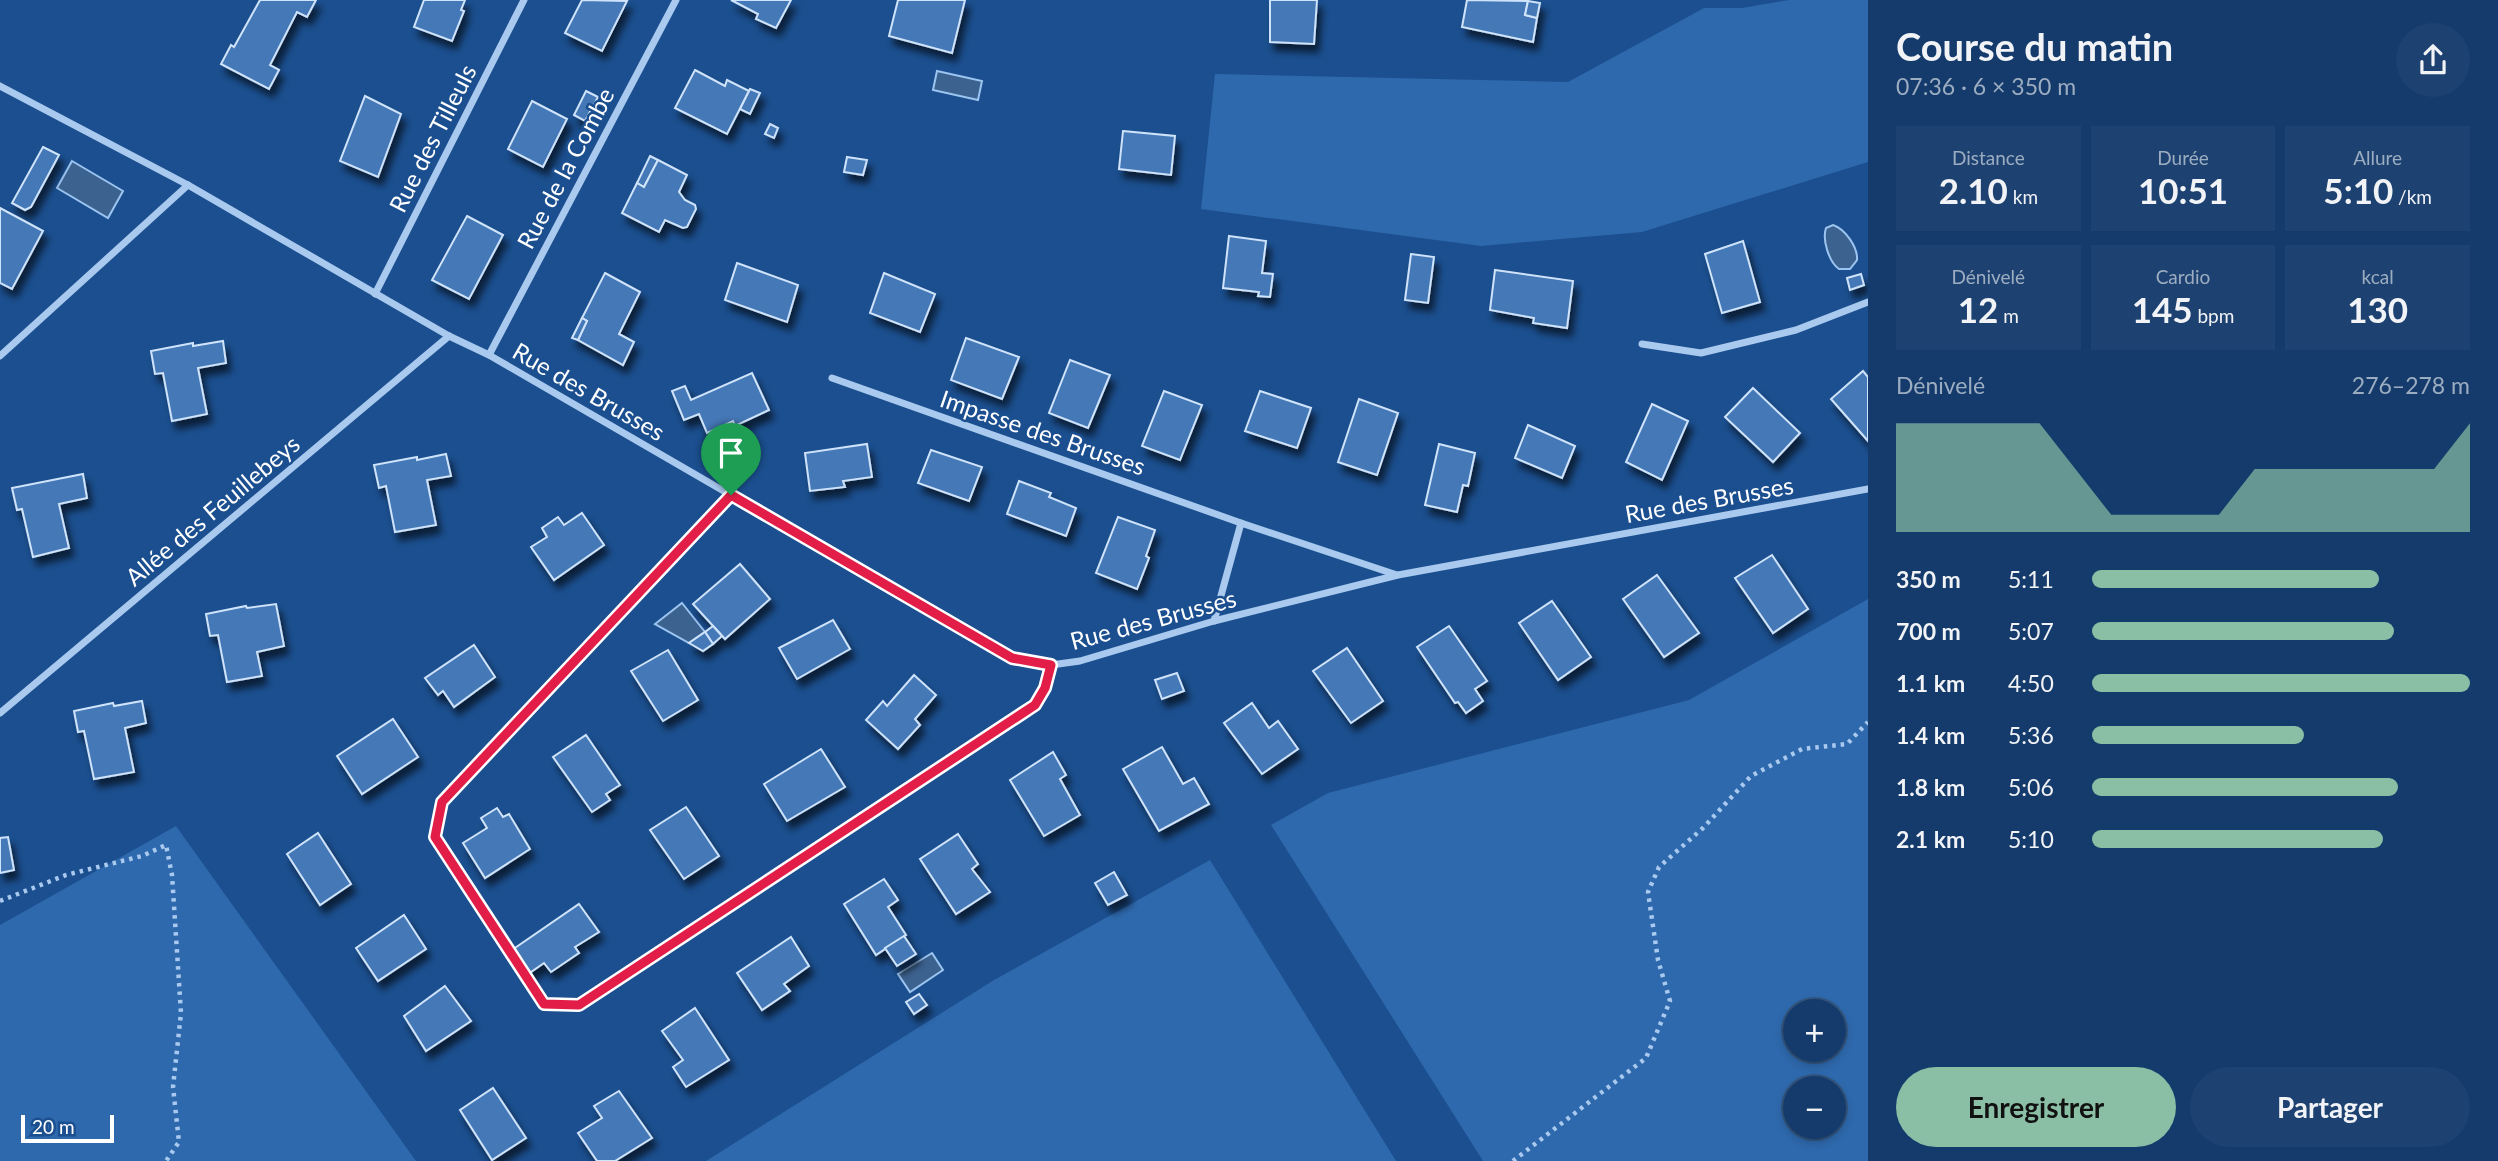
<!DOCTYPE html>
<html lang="fr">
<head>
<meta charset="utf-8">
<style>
  :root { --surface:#143b6b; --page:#1d4271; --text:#f1f3f6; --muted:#9dadc1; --line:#33557e; --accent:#8abfa5 }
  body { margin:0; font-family:Lato,sans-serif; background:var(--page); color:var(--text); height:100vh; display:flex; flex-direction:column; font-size:26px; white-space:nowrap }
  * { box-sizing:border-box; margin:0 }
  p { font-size:23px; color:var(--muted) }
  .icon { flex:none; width:38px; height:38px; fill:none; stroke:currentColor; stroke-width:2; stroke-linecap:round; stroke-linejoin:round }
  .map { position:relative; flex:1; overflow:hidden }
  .panel { display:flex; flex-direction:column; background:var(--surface); width:630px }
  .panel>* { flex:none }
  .fabs { position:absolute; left:1783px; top:999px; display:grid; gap:14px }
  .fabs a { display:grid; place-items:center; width:63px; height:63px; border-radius:50%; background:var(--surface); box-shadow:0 4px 10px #0003,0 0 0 2px var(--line); font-size:35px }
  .scale { position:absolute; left:21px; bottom:18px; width:93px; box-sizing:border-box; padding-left:7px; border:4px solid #fff; border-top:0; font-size:19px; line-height:24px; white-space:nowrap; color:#fff; -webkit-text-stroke:5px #1b4f8f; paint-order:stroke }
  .pin { position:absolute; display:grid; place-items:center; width:60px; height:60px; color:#fff; margin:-72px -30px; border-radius:50% 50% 50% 0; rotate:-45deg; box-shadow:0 0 7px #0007 }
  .pin .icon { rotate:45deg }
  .round { display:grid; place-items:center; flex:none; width:74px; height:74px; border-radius:37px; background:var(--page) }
  .headline { display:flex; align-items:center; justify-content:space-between; height:119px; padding:0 28px }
  h1 { font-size:38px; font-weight:700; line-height:52px }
  .stats { display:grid; grid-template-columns:repeat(3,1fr); gap:10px; height:119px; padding:7px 28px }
  .stats div { display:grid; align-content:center; border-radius:0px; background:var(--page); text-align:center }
  .stats b { font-size:35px; font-weight:700 }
  .stats small { font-size:19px; font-weight:400 }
  .stats p { font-size:19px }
  .chart { height:196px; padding:14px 28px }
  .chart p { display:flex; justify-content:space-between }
  .chart svg { width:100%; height:126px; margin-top:7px; fill:var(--accent); opacity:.7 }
  .primary-button { display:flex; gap:14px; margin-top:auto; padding:14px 28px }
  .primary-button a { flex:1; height:80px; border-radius:42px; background:var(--accent); color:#111; font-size:28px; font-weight:700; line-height:80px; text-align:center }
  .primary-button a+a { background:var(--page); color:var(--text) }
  ul { padding:0 28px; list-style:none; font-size:23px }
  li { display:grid; grid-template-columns:112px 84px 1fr; align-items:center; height:52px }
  li i { height:18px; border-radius:9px; background:var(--accent) }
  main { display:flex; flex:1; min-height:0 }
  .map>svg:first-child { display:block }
  .green { fill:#2e69ad; fill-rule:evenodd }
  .water { fill:#3c6290; stroke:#9cc4f0; stroke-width:2 }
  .building { fill:#4478b7; stroke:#cfe3fa; stroke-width:2; filter:url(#shadow) }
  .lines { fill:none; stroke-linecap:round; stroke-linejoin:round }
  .path { stroke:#a9c9ee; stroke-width:4.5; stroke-dasharray:3.5 5; stroke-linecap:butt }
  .street { stroke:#a9c9ee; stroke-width:7 }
  .route-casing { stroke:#fff; stroke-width:14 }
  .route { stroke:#e11d48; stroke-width:9 }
  .labels { text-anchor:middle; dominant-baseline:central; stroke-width:5; stroke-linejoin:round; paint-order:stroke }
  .street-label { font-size:24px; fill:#fff; stroke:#1b4f8f }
</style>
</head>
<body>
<main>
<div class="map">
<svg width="1868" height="1161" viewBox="0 0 1868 1161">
  <defs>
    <filter id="shadow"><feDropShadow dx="4.5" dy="8" stdDeviation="3.5" flood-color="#0009"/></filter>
  </defs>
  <rect width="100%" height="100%" fill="#1b4f8f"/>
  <g class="green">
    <polygon points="1789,0 1868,0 1868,162 1642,232 1481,246 1201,209 1215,74 1568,82 1704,8 1742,8"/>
    <path d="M1868,599V1161H1483L1271,825L1328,793L1689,700ZM1796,1012H1834V1050H1796ZM1834,1088V1127H1796V1088Z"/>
    <polygon points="176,826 416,1161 0,1161 0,925"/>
    <polygon points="1210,860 1396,1161 706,1161 994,980"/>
  </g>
  <g class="water">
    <polygon points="937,71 982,81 978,100 933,90"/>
    <polygon points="72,161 123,191 108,218 57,188"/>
    <path d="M1833,225C1845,229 1858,247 1857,260L1850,269H1839C1829,262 1822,240 1826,228Z"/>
    <polygon points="682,603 705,632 689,643 655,624"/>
    <polygon points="932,953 943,970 910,992 898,974"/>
  </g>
  <g class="building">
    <polygon points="260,0 316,0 307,17 297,12 270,65 279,70 269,89 221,64 231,45 234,47"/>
    <polygon points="424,0 465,0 461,10 464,11 452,41 414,27"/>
    <polygon points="582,0 627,1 602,51 565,33"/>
    <polygon points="731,0 791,0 776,28 756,19 758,14"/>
    <polygon points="898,0 965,0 952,53 889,36"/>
    <polygon points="1270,0 1317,0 1314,44 1270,42"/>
    <polygon points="1467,0 1528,1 1525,15 1537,18 1533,42 1462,27"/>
    <polygon points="1528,1 1540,3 1537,18 1525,15"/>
    <polygon points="695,70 725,86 727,80 749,91 727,134 675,108"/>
    <polygon points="750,89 760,93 750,114 740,109"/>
    <polygon points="586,91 598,97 585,121 574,115"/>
    <polygon points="365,96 401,114 378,177 340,161"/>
    <polygon points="532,101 567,119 543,167 508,149"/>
    <polygon points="770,124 778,128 774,138 765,134"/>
    <polygon points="1123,131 1175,136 1171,175 1119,169"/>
    <polygon points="43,147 59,155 31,207 25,210 12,203"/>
    <polygon points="650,156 658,160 644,187 637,183"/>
    <polygon points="847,157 867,160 863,175 844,172"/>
    <polygon points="658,160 687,175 679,192 685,200 695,205 696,209 687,227 683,228 665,220 659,232 622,213 637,183 644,187"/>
    <polygon points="0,208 43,231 12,289 0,283"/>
    <polygon points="467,216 503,235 469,299 432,280"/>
    <polygon points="1229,236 1266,241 1262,273 1273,274 1270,297 1258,296 1259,292 1223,288"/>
    <polygon points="1743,241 1760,302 1722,313 1705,254"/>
    <polygon points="1411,254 1434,257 1428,303 1405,300"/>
    <polygon points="737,263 798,285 787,322 725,300"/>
    <polygon points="1495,270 1573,281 1567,328 1533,323 1534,318 1490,310"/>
    <polygon points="605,273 640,292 619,334 634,342 623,365 578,340 587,321 582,318"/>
    <polygon points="884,273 935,294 920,332 870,313"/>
    <polygon points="1861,274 1864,285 1850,290 1847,278"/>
    <polygon points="582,318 587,321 578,340 572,338"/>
    <polygon points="966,338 1019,357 1002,399 951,380"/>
    <polygon points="223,341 226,363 198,368 207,414 172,421 163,373 155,374 151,351 193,343 193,346"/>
    <polygon points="1070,360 1110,375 1088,428 1049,413"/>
    <polygon points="1863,371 1868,377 1868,441 1831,399"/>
    <polygon points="752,373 769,410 735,426 733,421 707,433 699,414 684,420 672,391 685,386 691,400"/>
    <polygon points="1753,388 1800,433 1773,462 1725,417"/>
    <polygon points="1164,391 1202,405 1180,460 1142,446"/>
    <polygon points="1260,391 1311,408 1297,448 1245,431"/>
    <polygon points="1359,399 1398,413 1377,475 1338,462"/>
    <polygon points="1652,404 1688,421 1662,480 1626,462"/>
    <polygon points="1528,425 1575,446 1562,478 1515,458"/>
    <polygon points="867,444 872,477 843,481 845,487 810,491 805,453"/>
    <polygon points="1439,444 1475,453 1468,486 1463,485 1457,512 1425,505"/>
    <polygon points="931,450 982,467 969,501 918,483"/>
    <polygon points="446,454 451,476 427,480 436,525 395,532 386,486 379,488 374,465 417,457 417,460"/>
    <polygon points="83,474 87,498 59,504 69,548 33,557 22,509 17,510 12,488"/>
    <polygon points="1019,481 1051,493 1049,497 1076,508 1066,536 1007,514"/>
    <polygon points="582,513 604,545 554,580 531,547 547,537 542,528 558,517 564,525"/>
    <polygon points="1118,517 1155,530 1146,556 1149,558 1137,589 1096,573"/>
    <polygon points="1772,555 1808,609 1773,633 1735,578"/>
    <polygon points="740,564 770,599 725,639 693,604"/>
    <polygon points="1657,575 1699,633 1664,657 1623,599"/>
    <polygon points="1552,601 1591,657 1558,680 1519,623"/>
    <polygon points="276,604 284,646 257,652 262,676 227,682 218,635 210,636 206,614 246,606 247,608"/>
    <polygon points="833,620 850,649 797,679 779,648"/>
    <polygon points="713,626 722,636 713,644 705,632"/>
    <polygon points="1449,626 1487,681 1475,689 1483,701 1466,713 1458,702 1455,703 1417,647"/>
    <polygon points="705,632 713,644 703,651 689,643"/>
    <polygon points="474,645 495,677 454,707 443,691 438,695 425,678"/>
    <polygon points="1347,648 1383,701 1351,723 1313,671"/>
    <polygon points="668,650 698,700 663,721 631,671"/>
    <polygon points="1177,673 1184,691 1162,699 1155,680"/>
    <polygon points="914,675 936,695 915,719 920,725 898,749 866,720 883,701 887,706"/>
    <polygon points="142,701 146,723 125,728 134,772 94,779 84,731 78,732 74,711 113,703 114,706"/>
    <polygon points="1252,703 1269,728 1278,721 1298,749 1262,774 1224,723"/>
    <polygon points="393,719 418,757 362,794 337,756"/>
    <polygon points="586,735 620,785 606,794 610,800 592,812 553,757"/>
    <polygon points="1162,747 1183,784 1194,778 1209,804 1159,831 1123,769"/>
    <polygon points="821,749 845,787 787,821 764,784"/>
    <polygon points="1053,752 1066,775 1060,779 1080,815 1044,836 1010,780"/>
    <polygon points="686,807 719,856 684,879 650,830"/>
    <polygon points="497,808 503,817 509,814 530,849 485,878 463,843 487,828 481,818"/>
    <polygon points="318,833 351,884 320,905 287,854"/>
    <polygon points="958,834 978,864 972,869 990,892 956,914 920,859"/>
    <polygon points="8,837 14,870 0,873 0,838"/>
    <polygon points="1114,872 1127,895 1108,905 1095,883"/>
    <polygon points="884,879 898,900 888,907 906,935 876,955 844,904"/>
    <polygon points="579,904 599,932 575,947 579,953 551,972 544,963 528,974 512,950"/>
    <polygon points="404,915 426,949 378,981 356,948"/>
    <polygon points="904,936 916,954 897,966 885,948"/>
    <polygon points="791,937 809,966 784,984 790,991 762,1010 737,973"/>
    <polygon points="445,986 471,1021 426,1051 404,1016"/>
    <polygon points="919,994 927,1005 914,1014 906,1002"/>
    <polygon points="695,1008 729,1060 686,1087 673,1067 683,1060 662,1031"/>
    <polygon points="493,1088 526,1138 492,1160 460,1110"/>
    <polygon points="619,1091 652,1138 615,1161 597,1161 578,1133 602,1118 594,1106"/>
  </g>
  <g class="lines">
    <g class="path">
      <polyline points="0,901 66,875 142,856 166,845 172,875 181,1013 173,1087 179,1142 166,1161"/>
      <polyline points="1513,1161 1646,1058 1670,1001 1658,960 1648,892 1659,867 1703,828 1751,776 1802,749 1847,744 1868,722"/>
    </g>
    <g class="street">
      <polyline points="0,86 188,185 449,336 489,355 1012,658 1051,665 1080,661 1214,621 1398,575 1868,489"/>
      <polyline points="375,294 524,0"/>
      <polyline points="1642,344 1701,353 1796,330 1868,302"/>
      <polyline points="489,355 676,0"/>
      <polyline points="0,356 188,185"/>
      <polyline points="832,378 1241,523 1397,575"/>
      <polyline points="731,495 442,802 435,837 544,1004 578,1005 1035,704 1045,688 1051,665"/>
      <polyline points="1214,621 1241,523"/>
      <polyline points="0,713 449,336"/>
    </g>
  </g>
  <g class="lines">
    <g class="route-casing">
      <polygon id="route" points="731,495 1012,658 1051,665 1045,688 1035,705 579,1005 544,1004 435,837 442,802"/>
    </g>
    <use href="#route" class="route"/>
  </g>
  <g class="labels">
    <g class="street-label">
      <text transform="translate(432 138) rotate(-63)">Rue des Tilleuls</text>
      <text transform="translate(565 168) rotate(-62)">Rue de la Combe</text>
      <text transform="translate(589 391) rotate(30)">Rue des Brusses</text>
      <text transform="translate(1043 432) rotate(19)">Impasse des Brusses</text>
      <text transform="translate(1709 499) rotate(-10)">Rue des Brusses</text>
      <text transform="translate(212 510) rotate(-40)">Allée des Feuillebeys</text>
      <text transform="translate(1153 619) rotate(-15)">Rue des Brusses</text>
    </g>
  </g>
</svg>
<div class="fabs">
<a>+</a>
<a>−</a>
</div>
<div class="scale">20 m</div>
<div class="pin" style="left:731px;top:495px;background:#1e9e55"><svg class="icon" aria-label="arrive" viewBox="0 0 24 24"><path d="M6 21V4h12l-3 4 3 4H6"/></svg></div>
</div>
<section class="panel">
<div class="headline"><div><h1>Course du matin</h1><p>07:36 · 6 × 350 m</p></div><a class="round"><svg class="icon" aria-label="share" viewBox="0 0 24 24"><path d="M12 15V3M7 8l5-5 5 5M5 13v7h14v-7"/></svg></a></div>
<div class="stats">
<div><p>Distance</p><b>2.10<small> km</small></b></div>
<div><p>Durée</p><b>10:51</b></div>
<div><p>Allure</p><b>5:10<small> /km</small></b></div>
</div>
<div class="stats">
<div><p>Dénivelé</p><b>12<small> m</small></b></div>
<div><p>Cardio</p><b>145<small> bpm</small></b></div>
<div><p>kcal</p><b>130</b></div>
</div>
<div class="chart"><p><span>Dénivelé</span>276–278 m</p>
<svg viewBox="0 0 160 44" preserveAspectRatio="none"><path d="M0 44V6L10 6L20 6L30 6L40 6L50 22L60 38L70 38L80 38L90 38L100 22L110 22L120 22L130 22L140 22L150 22L160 6V44z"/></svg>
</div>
<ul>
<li><b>350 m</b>5:11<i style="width:76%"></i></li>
<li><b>700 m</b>5:07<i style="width:80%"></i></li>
<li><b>1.1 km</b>4:50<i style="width:100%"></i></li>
<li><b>1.4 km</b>5:36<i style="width:56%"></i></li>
<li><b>1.8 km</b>5:06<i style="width:81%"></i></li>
<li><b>2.1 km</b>5:10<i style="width:77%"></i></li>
</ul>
<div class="primary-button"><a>Enregistrer</a><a>Partager</a></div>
</section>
</main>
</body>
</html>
